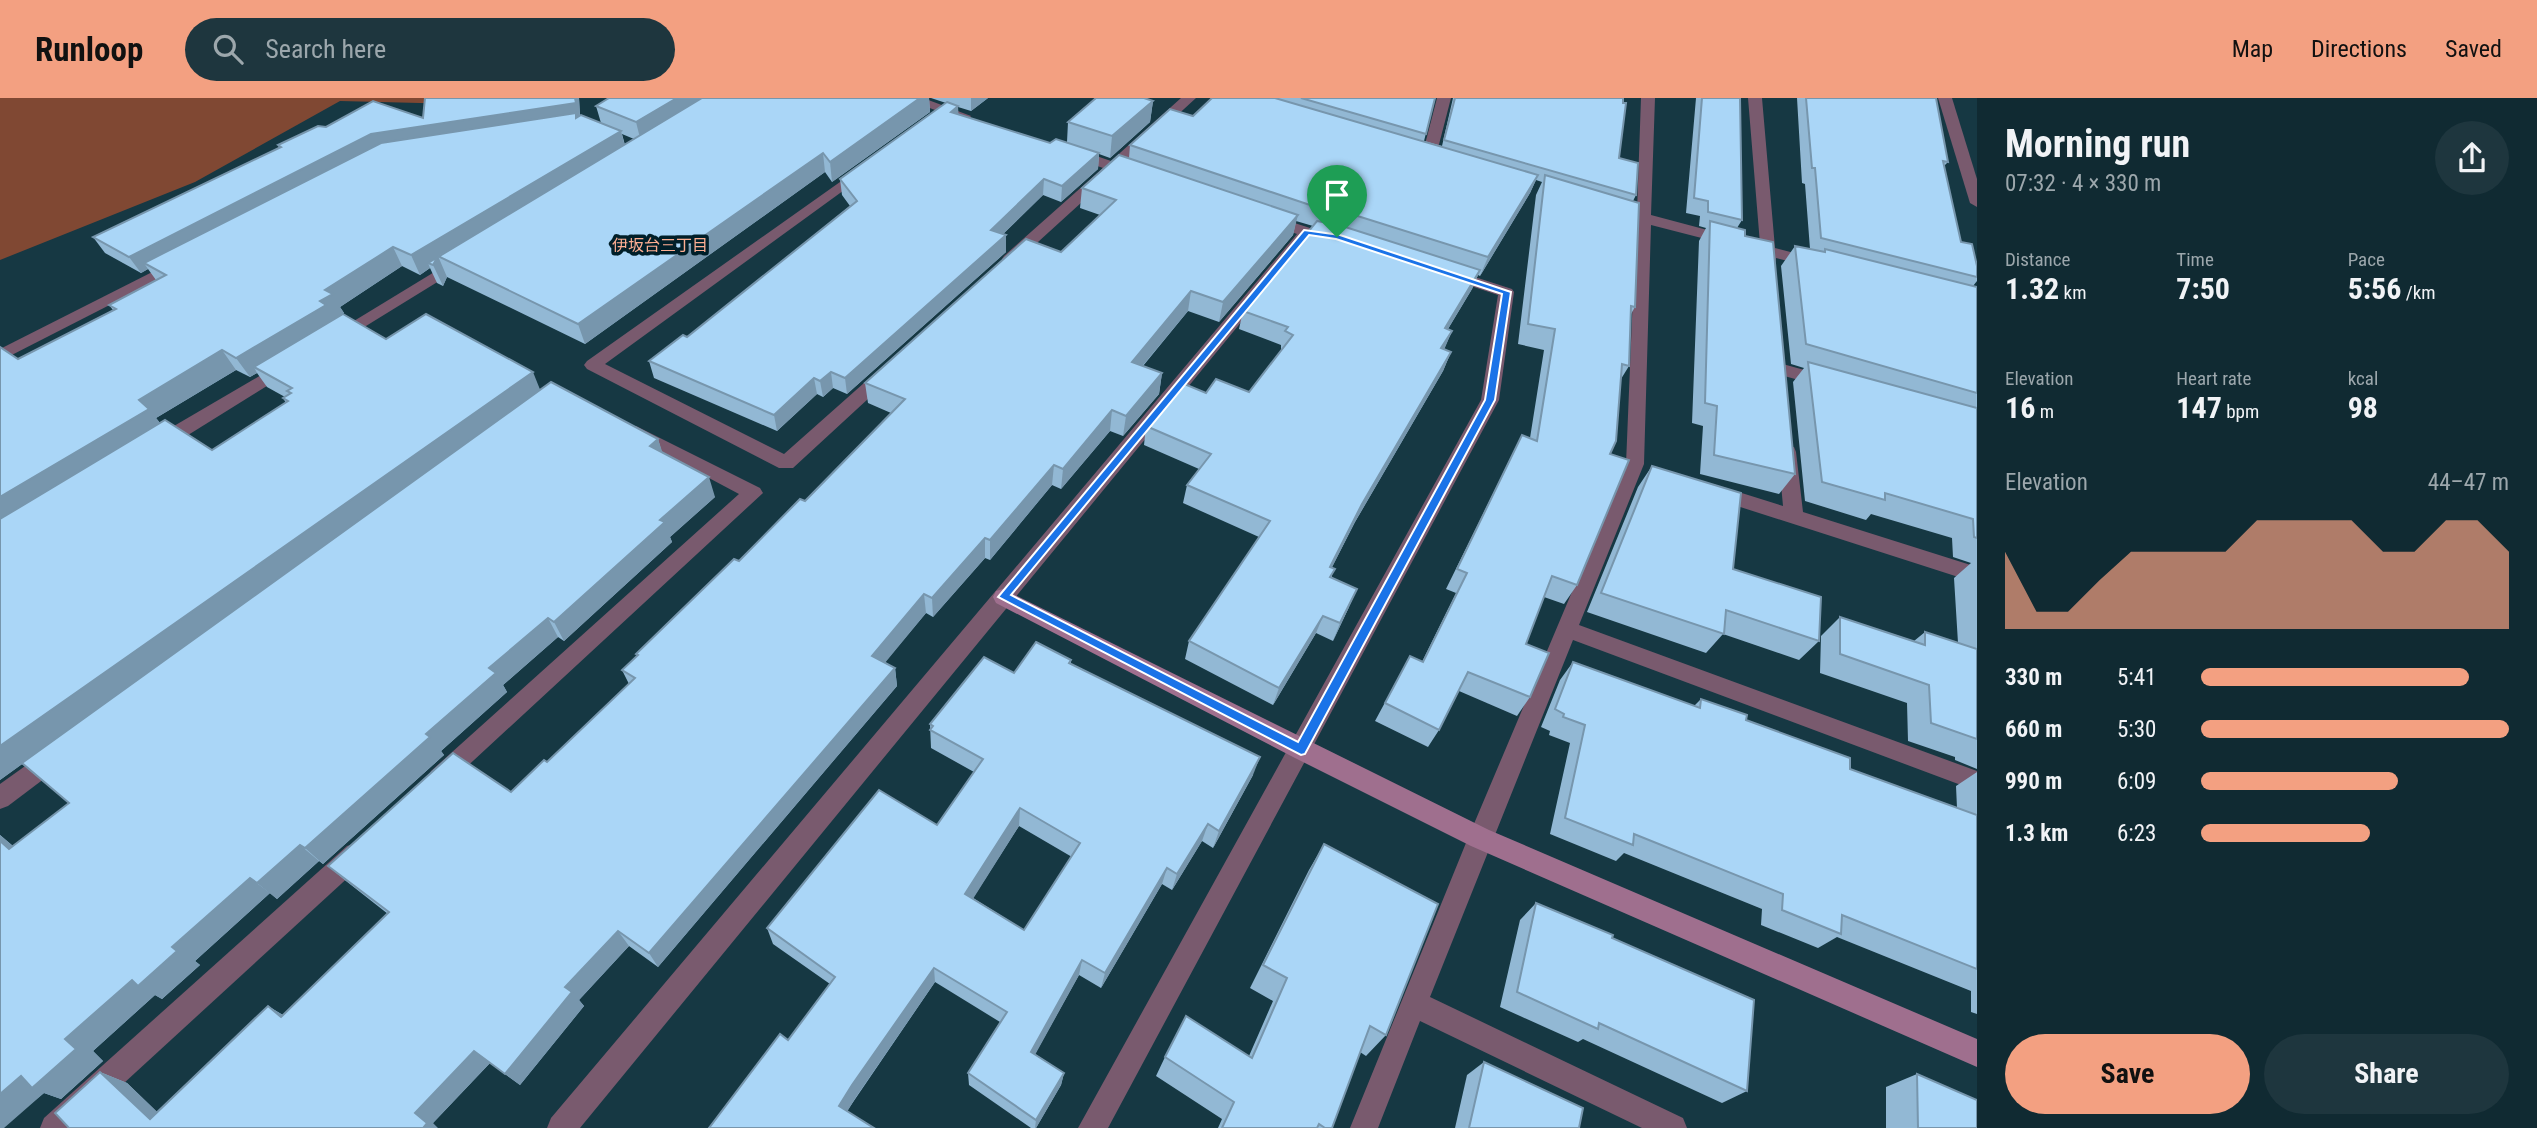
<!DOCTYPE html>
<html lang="en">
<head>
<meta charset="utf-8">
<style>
  :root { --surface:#102a32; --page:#1e363e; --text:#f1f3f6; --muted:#9ca7ac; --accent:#f3a081 }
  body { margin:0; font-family:"Roboto Condensed","Noto Sans JP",sans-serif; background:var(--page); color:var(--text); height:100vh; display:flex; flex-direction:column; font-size:26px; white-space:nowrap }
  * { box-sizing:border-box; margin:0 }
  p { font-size:23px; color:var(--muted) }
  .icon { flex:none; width:38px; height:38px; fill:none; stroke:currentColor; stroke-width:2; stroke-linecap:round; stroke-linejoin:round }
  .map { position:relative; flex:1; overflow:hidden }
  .side { display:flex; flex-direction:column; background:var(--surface); width:560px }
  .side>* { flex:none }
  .pin { position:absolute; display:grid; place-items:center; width:60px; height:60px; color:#fff; margin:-72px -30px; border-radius:50% 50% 50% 0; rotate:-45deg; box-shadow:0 0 7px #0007 }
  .pin .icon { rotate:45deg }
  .round { display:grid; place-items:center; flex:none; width:74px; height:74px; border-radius:37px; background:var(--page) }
  .head { display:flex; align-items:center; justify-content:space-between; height:119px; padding:0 28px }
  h1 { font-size:38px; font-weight:700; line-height:52px }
  .figures { display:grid; grid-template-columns:repeat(3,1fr); gap:10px; height:119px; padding:7px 28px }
  .figures div { display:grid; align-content:center }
  .figures b { font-size:30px; font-weight:700 }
  .figures small { font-size:19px; font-weight:400 }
  .figures p { font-size:19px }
  .chart { height:196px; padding:14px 28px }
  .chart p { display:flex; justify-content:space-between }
  .chart svg { width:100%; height:126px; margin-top:7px; fill:var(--accent); opacity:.7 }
  .button { display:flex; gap:14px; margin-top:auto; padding:14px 28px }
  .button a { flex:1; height:80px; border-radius:42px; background:var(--accent); color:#111; font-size:28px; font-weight:700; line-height:80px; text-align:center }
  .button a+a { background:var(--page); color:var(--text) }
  ul { padding:0 28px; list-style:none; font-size:23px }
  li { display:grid; grid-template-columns:112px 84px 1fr; align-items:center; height:52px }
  li i { height:18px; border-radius:9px; background:var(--accent) }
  header { display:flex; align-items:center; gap:42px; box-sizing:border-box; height:98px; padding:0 35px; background:var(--accent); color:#111 }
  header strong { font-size:33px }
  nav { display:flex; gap:38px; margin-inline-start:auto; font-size:24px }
  .search { width:490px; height:63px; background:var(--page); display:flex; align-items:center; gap:18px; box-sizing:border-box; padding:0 24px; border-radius:38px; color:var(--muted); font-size:26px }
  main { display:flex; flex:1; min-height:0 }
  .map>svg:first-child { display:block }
  .green { fill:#804833 }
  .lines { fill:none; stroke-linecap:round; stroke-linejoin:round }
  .street { fill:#795a6e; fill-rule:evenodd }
  .secondary { fill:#9f6f8e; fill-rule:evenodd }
  .wall { fill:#92b8d4; fill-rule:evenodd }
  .shaded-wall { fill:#7796ad }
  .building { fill:#aad6f7; stroke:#7796ad; stroke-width:2; fill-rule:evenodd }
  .route { fill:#1a73e8; stroke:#fff; stroke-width:2; fill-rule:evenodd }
  .labels { text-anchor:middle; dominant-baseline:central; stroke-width:7; stroke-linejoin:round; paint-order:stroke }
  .far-neighbourhood-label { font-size:16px; fill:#fcae92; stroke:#001f29 }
</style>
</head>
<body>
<header>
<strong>Runloop</strong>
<div class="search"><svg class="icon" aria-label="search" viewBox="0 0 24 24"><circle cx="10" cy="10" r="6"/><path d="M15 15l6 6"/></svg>Search here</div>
<nav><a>Map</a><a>Directions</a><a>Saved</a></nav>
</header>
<main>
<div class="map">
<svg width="1977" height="1030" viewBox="0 0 1977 1030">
  <rect width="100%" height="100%" fill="#163843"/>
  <polygon class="green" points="0,0 568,0 546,8 340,3 195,84 0,162"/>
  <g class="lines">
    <g class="street">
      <polygon points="903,0 923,0 971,18 969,21 959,21"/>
      <polygon points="1181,0 1196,0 1123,67 1138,72 1138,78 1133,79 1115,74 1016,164 1004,164 1002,161 1004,158 1103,70 1066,57 1066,51 1076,51 1111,63"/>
      <polygon points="1437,0 1451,0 1436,58 1429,62 1422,58"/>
      <polygon points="1641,0 1655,0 1651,117 1760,146 1748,0 1762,0 1775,150 1821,162 1823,165 1815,170 1776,160 1775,168 1769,170 1761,165 1760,155 1651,127 1644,366 1579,527 1977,673 1977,693 1573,542 1430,899 1683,1020 1687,1030 1642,1030 1420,923 1378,1030 1350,1030 1468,740 1626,366 1636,123 1625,117 1627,114 1637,114"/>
      <polygon points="1938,0 1952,0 1977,81 1977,109 1970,105"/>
      <polygon points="864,67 871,71 869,74 605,266 784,356 882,269 894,269 897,273 894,277 793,370 779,370 587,271 584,267 587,263"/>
      <polygon points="1270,117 1310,130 1342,136 1345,139 1337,144 1311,139 580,1030 547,1030 551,1020 1297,136 1265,124 1263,121 1265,118"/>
      <polygon points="459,159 465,161 467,164 465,167 340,244 334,245 326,240"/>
      <polygon points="178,161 186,166 184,169 0,263 0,251"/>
      <polygon points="1450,171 1512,191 1514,194 1499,302 1108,1030 1078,1030 1481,302 1498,197 1444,179 1442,176"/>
      <polygon points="285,263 294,269 291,273 164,352 150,352 148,347 150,342"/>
      <polygon points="1779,265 1830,279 1833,283 1824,289 1773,275 1770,271 1773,267"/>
      <polygon points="636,328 760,390 763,395 447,687 439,690 431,687 427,680 431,673 739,396 630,338 627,334 630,330"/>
      <polygon points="1787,348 1794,349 1796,354 1803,414 1977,469 1977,485 1706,398 1703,393 1706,388 1713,386 1783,408 1778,354 1780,349"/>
      <polygon points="57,648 65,651 69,658 65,665 8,708 0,711 0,686 49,651"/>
      <polygon points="356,745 365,748 368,756 365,764 75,1030 40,1030 44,1020 347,748"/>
    </g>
    <polygon class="secondary" points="1003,491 1489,732 1977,941 1977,969 1471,748 1293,659 996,505 993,499 996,493"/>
  </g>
  <g class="wall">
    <path d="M579,0L580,17L601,25L596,8L609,0H929L930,14L832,84L825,74L585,246L447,179L443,188L437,185L430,170L420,177L402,168L340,209L344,215L334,221L386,241L540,291L658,341L662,355L715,399L670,439L672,444L564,543L558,539L503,587L507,594L441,653L444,657L323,766L319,763L277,801L270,795L195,863L200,867L162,901L155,897L93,953L103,963L61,1001L44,995L0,1030V737L13,748L69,705L22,666L0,682V249L18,261L113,212L109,207L156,182L148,171L141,175L105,155L93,139L279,50L278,47L326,29L423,20ZM622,36L634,41L625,47ZM236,272L250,279L257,275L267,289L285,299L283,300L286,305L212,352L160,325L156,320Z"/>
    <polygon points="931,0 988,0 971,13 958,9 958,16 1050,45 1067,44 1068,24 1153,3 1150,24 1110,60 1099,56 1098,71 1061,104 1043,97 1003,136 1006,154 847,296 833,290 823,299 817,296 777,333 654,280 649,263 687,239 850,108 842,97 840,81 946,5"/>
    <polygon points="1255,0 1435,0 1424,43 1442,48 1453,0 1623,0 1619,60 1636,97 1633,103 1635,209 1631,216 1629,268 1621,281 1610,356 1577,487 1564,506 1544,499 1526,546 1530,599 1517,618 1459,593 1439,632 1428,649 1375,623 1410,558 1422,564 1456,495 1446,491 1522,337 1530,340 1544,252 1518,246 1536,97 1542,84 1536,82 1530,95 1480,178 1478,177 1472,191 1448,231 1452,233 1444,251 1451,254 1443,273 1355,424 1332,469 1332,480 1349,509 1333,543 1316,535 1273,607 1185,561 1189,543 1259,439 1183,405 1187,387 1199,371 1144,347 1146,328 1206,295 1249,294 1281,253 1281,247 1239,231 1243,213 1313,128 1296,123 1293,137 1219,224 1188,213 1143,268 1162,275 1159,296 1123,338 1110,333 1061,391 1052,387 990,462 985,460 933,519 926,515 885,564 895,570 897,588 658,869 629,848 579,902 584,908 520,987 490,965 433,1025 69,1030 100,974 127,985 157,1014 268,908 283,917 388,816 346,783 328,768 511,694 547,664 629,586 622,572 637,558 636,556 805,403 891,315 868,305 865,285 1061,154 1100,117 1080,110 1082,90 1129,60 1130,47 1193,18"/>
    <polygon points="1696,0 1740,0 1742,122 1737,130 1745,138 1795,376 1779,396 1700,376 1703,328 1692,325 1699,143 1706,130 1699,128 1700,118 1686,115"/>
    <polygon points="1797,0 1936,0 1948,64 1944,68 1961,144 1977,168 1977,183 1973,188 1977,189 1977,671 1955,662 1955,659 1908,643 1907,605 1820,575 1821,538 1840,519 1914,543 1925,534 1958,545 1954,480 1971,465 1953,459 1952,440 1871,416 1866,422 1805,403 1793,284 1804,270 1791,266 1781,168 1795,148 1810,151 1805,86 1802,85"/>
    <polygon points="1652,368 1733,471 1819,543 1799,562 1723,536 1706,555 1587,514 1638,389"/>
    <path d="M1071,562V566L1253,677L1213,750L1202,743L1172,792L1162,786L1101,890L1079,877L1035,956L1064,975L1061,987L1036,1030H1031L969,987L968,975L1000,924L935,884L847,1013L709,1030L788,942L830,886L773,846L767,830L937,727L974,674L931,650L930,626L1014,575ZM1019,728L1072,759L1024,832L973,800Z"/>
    <polygon points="1573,564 1694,608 1701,601 1850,671 1957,710 1956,688 1977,674 1977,916 1971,914 1971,893 1837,839 1818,850 1761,827 1762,811 1624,755 1616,763 1550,736 1570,645 1549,637 1550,633 1541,629 1560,582"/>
    <polygon points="1324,746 1386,937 1366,958 1360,954 1332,1030 1218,1030 1222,1021 1156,978 1165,959 1249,958 1273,903 1250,890 1309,772"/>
    <polygon points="1536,805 1747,993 1722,1005 1583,941 1578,944 1500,909 1520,822"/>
    <polygon points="1484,964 1579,1030 1455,1030 1467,977"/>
    <polygon points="1917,976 1977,1030 1886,1030 1886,989"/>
  </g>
  <g class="shaded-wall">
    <polygon points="575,0 579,0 580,21 144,165 148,171 141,175 129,159 371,36"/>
    <polygon points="677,0 714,0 641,44 636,24"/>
    <polygon points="920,0 929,0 930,14 832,84 830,64"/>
    <polygon points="971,0 988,0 971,13"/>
    <polygon points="1153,3 1150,24 1110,60 1112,38"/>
    <polygon points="958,8 959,24 951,14"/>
    <polygon points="621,33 626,52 438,158 447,179 443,188 433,167 428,165 430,170 420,177 411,157"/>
    <polygon points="823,55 825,74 585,246 578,226"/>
    <polygon points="1099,55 1098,71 1061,104 1062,88"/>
    <polygon points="1538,77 1530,95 1480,178 1488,159"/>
    <polygon points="1044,81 1043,97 991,148 991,132"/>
    <polygon points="1298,117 1293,137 1219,224 1223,204"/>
    <polygon points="1006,137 1006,154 847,296 845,280"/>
    <polygon points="393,149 402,168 340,209 344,215 254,269 257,275 250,279 236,260 320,203 325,192"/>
    <polygon points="1480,172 1472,191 1437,249 1445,230"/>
    <polygon points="1191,193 1188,213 1129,284 1132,264"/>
    <polygon points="1452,233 1444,252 1441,250"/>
    <polygon points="222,252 236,272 156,320 165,331 0,430 0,399 139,302"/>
    <polygon points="1451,254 1443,273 1355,424 1323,487 1330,469 1362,406"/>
    <polygon points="533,274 541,294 0,682 0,648"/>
    <polygon points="831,274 833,290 823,299 820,283"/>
    <polygon points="1162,275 1159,296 1123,338 1126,318"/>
    <polygon points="814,280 817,296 777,333 774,317"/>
    <polygon points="1112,312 1110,333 1061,391 1063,371"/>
    <polygon points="658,341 665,362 650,348"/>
    <polygon points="1054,367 1052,387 990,462 990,442"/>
    <polygon points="709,379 715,399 670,439 672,444 564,543 554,524 660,422"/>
    <polygon points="985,440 985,460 933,519 932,500"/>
    <polygon points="1357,491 1349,509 1333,543 1340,525"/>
    <polygon points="924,496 926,515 875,577 872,558"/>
    <polygon points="1323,518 1316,535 1273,607 1279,590"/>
    <polygon points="548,520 558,539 503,587 507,594 441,653 444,657 323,766 305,750 426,636 489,570"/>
    <polygon points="895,570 897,588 658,869 649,855"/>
    <polygon points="1260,659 1253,677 1213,750 1219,733"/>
    <polygon points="1020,710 1019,728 966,812 965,796"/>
    <polygon points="1208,726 1202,743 1172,792 1177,776"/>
    <polygon points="0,737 35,767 9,751 0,743"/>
    <polygon points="300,747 319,763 277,801 257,785"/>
    <polygon points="1167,770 1162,786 1101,890 1105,875"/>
    <polygon points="250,780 270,795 195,863 200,867 162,901 155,897 93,953 103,963 61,1001 44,995 4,1030 0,1030 0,996 65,941"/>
    <polygon points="618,833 629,848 579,902 584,908 520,987 505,976 565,889"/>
    <polygon points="1082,862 1079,877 1030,966 1031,954"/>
    <polygon points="934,870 935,884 856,999 844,1019 839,1008 852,987"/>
    <polygon points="268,908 289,921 281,919"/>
    <polygon points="474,953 490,965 433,1025 438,1030 423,1030 415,1015"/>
    <polygon points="100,974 127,985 174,1030 150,1021"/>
    <polygon points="1064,975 1061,987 1036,1030 1035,1030 1036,1022"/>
  </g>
  <g class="building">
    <polygon points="425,0 575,0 576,5 371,36 129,159 93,139 281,49 278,47 318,28 326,29 373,3 423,20"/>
    <polygon points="609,0 677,0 636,24 596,8"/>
    <polygon points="702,0 920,0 830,64 823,55 578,226 438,158 433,167 428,165"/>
    <polygon points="1096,0 1144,0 1153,3 1112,38 1068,24"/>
    <polygon points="1212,0 1275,0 1538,77 1488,159 1348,115 1316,109 1130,47 1170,11 1193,18"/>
    <polygon points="1301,0 1435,0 1426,36"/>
    <polygon points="1455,0 1623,0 1623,5 1626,5 1619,60 1638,65 1636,97 1444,42"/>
    <polygon points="1702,0 1740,0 1742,122 1708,114 1708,103 1694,100"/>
    <polygon points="1806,0 1936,0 1948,64 1943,63 1961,144 1972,146 1977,168 1977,179 1821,140 1815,70 1812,70"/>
    <polygon points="947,4 958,8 951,14 1050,45 1056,41 1099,55 1062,88 1044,81 991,132 1006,137 845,280 831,274 820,283 814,280 774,317 649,263 683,237 687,239 857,103 840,81"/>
    <polygon points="576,15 576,20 581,17 621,33 411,157 393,149 325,192 333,196 320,203 326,207 236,260 222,252 139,302 149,311 0,399 0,249 18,261 116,211 109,207 166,177 144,165 381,45"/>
    <polygon points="1119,57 1298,117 1223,204 1191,193 1132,264 1162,275 1126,318 1112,312 1063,371 1054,367 990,442 985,440 932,500 924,496 872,558 895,570 649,855 618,833 565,889 572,894 505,976 474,953 415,1015 427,1025 423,1030 69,1030 55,1015 100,974 150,1021 268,908 281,919 389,814 328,768 453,655 511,694 544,662 547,664 635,580 622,572 638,557 636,556 734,461 739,463 800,401 805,403 905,301 865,285 1026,141 1061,154 1116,102 1082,90"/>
    <polygon points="1545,77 1639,105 1635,209 1631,208 1629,268 1622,266 1616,343 1610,356 1629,362 1577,487 1552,478 1526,546 1549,555 1530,599 1468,574 1439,632 1385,605 1410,558 1423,564 1467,475 1457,471 1522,337 1537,343 1555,231 1528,226"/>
    <polygon points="1317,123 1339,127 1480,172 1445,230 1452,233 1441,250 1451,254 1362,406 1330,469 1335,471 1330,479 1357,491 1340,525 1323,518 1279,590 1189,543 1270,423 1187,387 1211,356 1146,328 1182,285 1206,295 1216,281 1249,294 1293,237 1285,233 1288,229 1243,213"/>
    <polygon points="1710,123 1745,132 1745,138 1773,144 1795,376 1714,357 1717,308 1705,305"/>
    <polygon points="1795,148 1825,154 1825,151 1977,189 1977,295 1806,246"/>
    <polygon points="343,216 386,241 426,216 533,274 0,648 0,421 165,322 212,352 288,303 283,300 291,295 287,293 292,290 254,269"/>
    <polygon points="1808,264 1977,310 1977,440 1974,439 1973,421 1885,395 1885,402 1822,384"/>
    <polygon points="551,284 658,341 650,348 709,379 660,422 665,424 554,524 548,520 489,570 496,575 426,636 430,639 305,750 300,747 257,785 250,780 172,849 177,853 138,888 132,882 65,941 76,951 32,990 21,978 0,996 0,743 9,751 69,705 22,665"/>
    <polygon points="1652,368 1741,395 1733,471 1821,499 1819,543 1726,512 1724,536 1601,495"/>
    <polygon points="1840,519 1925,547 1925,534 1977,551 1977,641 1931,625 1929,587 1840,556"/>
    <path d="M1036,544L1071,562L1069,565L1260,659L1219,733L1208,726L1177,776L1167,770L1105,875L1082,862L1031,954L1064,975L1036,1022L968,975L1007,914L934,870L852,987L839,1008L874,1030H709L780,936L788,942L835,879L767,830L879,692L937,727L983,661L930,632L933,628L930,626L984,559L1014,575ZM1020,710L1080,745L1024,832L965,796Z"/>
    <polygon points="1573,564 1700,610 1701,601 1747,617 1746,622 1850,660 1850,671 1977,717 1977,871 1842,817 1841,836 1782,812 1783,796 1634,736 1633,747 1565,720 1585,627 1563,619 1564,616 1555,611"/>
    <polygon points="1324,746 1438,806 1386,937 1370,928 1332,1030 1325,1030 1319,1026 1317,1030 1222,1030 1234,1004 1165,959 1186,918 1252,960 1287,880 1263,867"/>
    <polygon points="1536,805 1613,837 1612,840 1754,902 1747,993 1599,925 1598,931 1517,894"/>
    <polygon points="1484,964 1583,1010 1579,1030 1469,1030"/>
    <polygon points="1917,976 1977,1002 1977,1030 1918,1030"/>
  </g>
  <path class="route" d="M1304,132L1340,137L1511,194L1495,302L1305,656L1301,657L998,499ZM1309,137L1336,141L1502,196L1485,302L1298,644L1011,497Z"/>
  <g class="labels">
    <g class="far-neighbourhood-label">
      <text x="660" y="147">伊坂台三丁目</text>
    </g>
  </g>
</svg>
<div class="pin" style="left:1337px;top:139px;background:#1e9e55"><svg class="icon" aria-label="arrive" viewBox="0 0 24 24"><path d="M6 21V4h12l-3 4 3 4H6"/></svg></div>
</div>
<section class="side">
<div class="head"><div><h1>Morning run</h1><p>07:32 · 4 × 330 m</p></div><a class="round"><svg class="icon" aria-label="share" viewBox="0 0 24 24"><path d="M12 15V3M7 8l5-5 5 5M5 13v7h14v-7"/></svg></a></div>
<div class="figures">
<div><p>Distance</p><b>1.32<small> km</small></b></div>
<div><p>Time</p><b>7:50</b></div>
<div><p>Pace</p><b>5:56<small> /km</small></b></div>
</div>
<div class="figures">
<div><p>Elevation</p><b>16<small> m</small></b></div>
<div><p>Heart rate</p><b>147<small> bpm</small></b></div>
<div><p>kcal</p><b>98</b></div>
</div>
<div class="chart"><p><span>Elevation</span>44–47 m</p>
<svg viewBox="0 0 160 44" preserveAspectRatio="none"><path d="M0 44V17L10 38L20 38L30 27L40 17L50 17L60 17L70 17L80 6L90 6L100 6L110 6L120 17L130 17L140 6L150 6L160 17V44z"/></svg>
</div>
<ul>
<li><b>330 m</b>5:41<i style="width:87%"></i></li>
<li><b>660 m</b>5:30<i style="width:100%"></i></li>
<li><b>990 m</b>6:09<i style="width:64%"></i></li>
<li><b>1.3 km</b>6:23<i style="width:55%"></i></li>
</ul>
<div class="button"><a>Save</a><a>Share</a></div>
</section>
</main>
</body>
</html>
